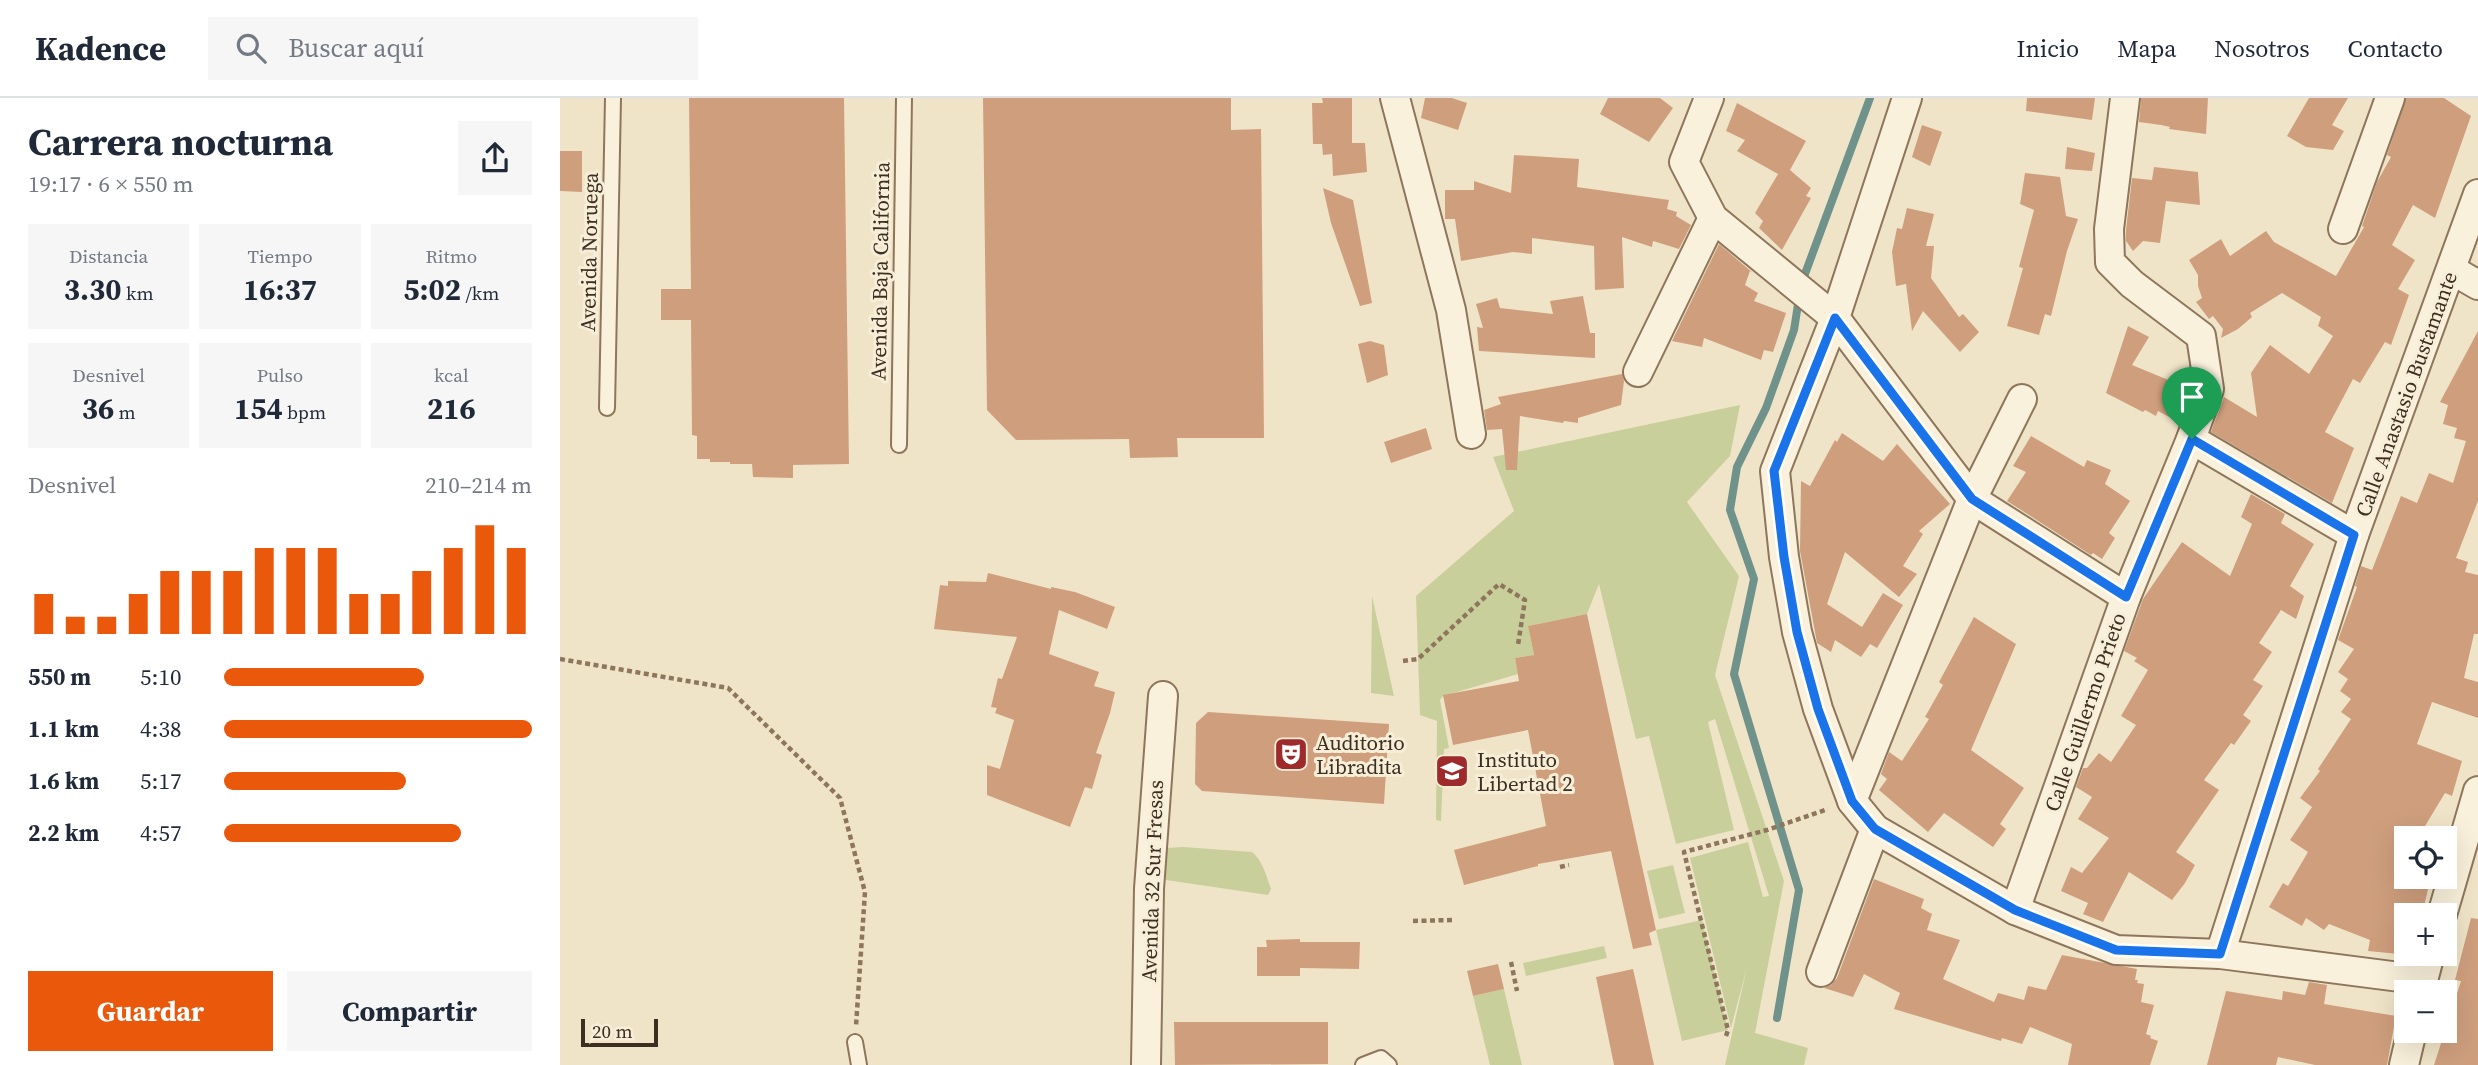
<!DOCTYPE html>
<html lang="es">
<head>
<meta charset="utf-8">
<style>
  :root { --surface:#fff; --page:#f6f6f7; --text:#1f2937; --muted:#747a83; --line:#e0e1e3; --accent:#ea580c }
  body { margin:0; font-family:"Source Serif 4",serif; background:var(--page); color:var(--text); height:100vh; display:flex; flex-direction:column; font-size:26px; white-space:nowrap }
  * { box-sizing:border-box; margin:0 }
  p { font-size:23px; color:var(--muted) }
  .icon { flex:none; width:38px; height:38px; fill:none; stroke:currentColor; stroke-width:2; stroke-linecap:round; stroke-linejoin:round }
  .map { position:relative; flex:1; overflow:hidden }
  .panel { display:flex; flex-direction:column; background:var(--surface); width:560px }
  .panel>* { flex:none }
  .controls { position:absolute; left:1834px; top:728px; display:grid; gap:14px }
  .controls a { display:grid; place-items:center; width:63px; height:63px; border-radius:0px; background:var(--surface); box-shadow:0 7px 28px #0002; font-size:35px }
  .scale { position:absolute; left:21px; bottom:18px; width:77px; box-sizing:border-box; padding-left:7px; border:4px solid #3d2e20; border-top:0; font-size:19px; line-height:24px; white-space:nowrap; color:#3d2e20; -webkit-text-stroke:5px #f7eed8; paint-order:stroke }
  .pin { position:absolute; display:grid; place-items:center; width:60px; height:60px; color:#fff; margin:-72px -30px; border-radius:50% 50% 50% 0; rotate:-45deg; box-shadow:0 0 7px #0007 }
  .pin .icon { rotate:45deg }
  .round { display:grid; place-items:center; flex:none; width:74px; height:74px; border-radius:0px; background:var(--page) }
  .head { display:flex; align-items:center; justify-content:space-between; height:119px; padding:0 28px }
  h1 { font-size:38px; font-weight:700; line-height:52px }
  .figures { display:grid; grid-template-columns:repeat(3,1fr); gap:10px; height:119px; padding:7px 28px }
  .figures div { display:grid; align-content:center; border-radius:0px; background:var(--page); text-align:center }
  .figures b { font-size:30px; font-weight:700 }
  .figures small { font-size:19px; font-weight:400 }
  .figures p { font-size:19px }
  .chart { height:196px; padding:14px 28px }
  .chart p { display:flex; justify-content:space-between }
  .chart svg { width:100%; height:126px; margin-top:7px; stroke:var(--accent); stroke-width:6 }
  .cta { display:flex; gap:14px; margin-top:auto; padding:14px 28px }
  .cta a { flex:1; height:80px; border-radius:0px; background:var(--accent); color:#fff; font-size:28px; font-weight:700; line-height:80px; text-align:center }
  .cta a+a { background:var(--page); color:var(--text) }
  ul { padding:0 28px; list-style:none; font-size:23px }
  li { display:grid; grid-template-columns:112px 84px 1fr; align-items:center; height:52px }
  li i { height:18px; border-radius:9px; background:var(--accent) }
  header { display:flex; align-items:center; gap:42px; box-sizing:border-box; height:98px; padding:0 35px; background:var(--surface); border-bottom:2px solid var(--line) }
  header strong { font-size:33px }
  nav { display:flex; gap:38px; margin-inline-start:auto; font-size:24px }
  .search { width:490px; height:63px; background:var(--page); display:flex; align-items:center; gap:18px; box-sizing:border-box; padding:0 24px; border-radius:0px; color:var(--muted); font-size:26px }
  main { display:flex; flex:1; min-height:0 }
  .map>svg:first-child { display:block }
  .green { fill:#c9cf9b }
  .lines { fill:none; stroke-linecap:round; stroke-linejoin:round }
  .stream { stroke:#6f938a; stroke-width:8 }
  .building { fill:#cf9f7d }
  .lane-casing { stroke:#8d765c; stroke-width:18 }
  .street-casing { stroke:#8d765c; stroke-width:32 }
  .path { stroke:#8d765c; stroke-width:4.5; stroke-dasharray:5 3.5; stroke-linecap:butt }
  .lane { stroke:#faf1dc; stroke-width:14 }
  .street { stroke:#faf1dc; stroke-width:28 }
  .route-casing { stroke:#fff; stroke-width:14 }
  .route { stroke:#1a73e8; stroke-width:9 }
  .labels { text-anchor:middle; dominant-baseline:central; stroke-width:6; stroke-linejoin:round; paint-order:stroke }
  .street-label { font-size:21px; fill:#3d2e20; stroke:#f7eed8 }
  .poi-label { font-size:21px; fill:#3d2e20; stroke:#f7eed8; text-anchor:start }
</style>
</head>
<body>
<header>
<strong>Kadence</strong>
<div class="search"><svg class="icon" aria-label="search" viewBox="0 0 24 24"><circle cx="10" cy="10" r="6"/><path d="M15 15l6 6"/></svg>Buscar aquí</div>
<nav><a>Inicio</a><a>Mapa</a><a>Nosotros</a><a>Contacto</a></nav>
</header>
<main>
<section class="panel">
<div class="head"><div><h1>Carrera nocturna</h1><p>19:17 · 6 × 550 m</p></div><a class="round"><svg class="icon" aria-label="share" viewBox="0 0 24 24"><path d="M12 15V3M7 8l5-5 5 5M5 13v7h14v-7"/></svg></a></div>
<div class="figures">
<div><p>Distancia</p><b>3.30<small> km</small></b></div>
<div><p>Tiempo</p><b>16:37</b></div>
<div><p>Ritmo</p><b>5:02<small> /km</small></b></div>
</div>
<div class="figures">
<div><p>Desnivel</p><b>36<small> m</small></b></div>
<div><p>Pulso</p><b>154<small> bpm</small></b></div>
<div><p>kcal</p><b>216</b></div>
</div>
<div class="chart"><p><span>Desnivel</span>210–214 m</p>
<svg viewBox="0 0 160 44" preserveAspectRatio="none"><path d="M5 44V30M15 44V38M25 44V38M35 44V30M45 44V22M55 44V22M65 44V22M75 44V14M85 44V14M95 44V14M105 44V30M115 44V30M125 44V22M135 44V14M145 44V6M155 44V14"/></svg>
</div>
<ul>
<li><b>550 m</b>5:10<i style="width:65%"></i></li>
<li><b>1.1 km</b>4:38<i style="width:100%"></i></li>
<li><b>1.6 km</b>5:17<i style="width:59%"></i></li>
<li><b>2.2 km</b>4:57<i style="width:77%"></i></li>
</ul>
<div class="cta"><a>Guardar</a><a>Compartir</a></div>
</section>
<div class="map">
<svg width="1918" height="967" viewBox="0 0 1918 967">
  <rect width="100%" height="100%" fill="#f0e4c8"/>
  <g class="green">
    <polygon points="1180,307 1170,358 1127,404 1179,478 1155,577 1224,783 1195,935 1248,950 1244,967 1165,967 1187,869 1171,930 1130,760 1188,744 1203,799 1209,798 1155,621 1148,624 1174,732 1116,746 1089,638 1076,641 1039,486 1027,516 968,528 974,557 955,560 958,576 883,598 880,602 889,650 884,651 881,723 876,722 877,623 860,617 856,498 954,413 933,359"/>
    <polygon points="812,498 834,598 811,595"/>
    <path d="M623,749L692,754C703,763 706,777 711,791L708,797L606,782V750Z"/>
    <polygon points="1113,767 1125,815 1099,821 1087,773"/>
    <polygon points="1142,822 1168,932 1122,943 1096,832"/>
    <polygon points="1044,848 1047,860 966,878 963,865"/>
    <polygon points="944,891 962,967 930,967 913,898"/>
  </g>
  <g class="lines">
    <g class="stream">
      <polyline points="1242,184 1310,0"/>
      <polyline points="1217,920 1239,792 1174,576 1194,481 1170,412 1177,369 1206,310 1234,232 1239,200"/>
    </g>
  </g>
  <g class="building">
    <polygon points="129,0 284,0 289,366 233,367 233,380 193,379 192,366 170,366 170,364 150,364 150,361 137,361 137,338 132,337 131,222 101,222 101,191 131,191"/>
    <polygon points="423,0 671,0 671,32 701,31 704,340 617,340 618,359 570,360 569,341 456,342 427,312"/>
    <polygon points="762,0 792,0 792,45 805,45 807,74 773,78 772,56 763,57 762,46 753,46 752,5 763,5"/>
    <polygon points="865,0 892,0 907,5 898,32 861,20"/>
    <polygon points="1048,0 1100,0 1113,10 1089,44 1040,16"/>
    <polygon points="1467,0 1535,0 1532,22 1466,13"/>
    <polygon points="1581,0 1648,0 1646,36 1609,31 1610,29 1601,27 1579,24"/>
    <polygon points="1749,0 1788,0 1772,27 1784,33 1773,52 1746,49 1727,38"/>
    <polygon points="1846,0 1884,0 1911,18 1875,120 1853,107 1832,147 1855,162 1838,191 1849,197 1831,247 1825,244 1800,285 1793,281 1765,334 1794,350 1772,405 1651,334 1664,299 1697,319 1691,275 1710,247 1749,276 1773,238 1758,228 1761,219 1722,195 1690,215 1692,219 1678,231 1661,240 1663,231 1653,218 1649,221 1636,204 1642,200 1638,188 1638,177 1629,162 1661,141 1670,158 1706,133 1714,144 1776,178 1804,129 1802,128 1817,84 1831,59 1827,57"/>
    <polygon points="1177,5 1246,43 1230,72 1251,90 1246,98 1251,100 1222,152 1199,130 1203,123 1195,115 1218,76 1177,53 1185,42 1166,33"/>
    <polygon points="1362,27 1382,34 1370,68 1352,59"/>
    <polygon points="1507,49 1535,55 1532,73 1505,71"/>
    <polygon points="0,53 22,53 22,94 0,93"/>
    <polygon points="954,57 1019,61 1017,89 1109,102 1107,111 1117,114 1116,118 1131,127 1119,151 1093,143 1092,149 1062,139 1064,190 1035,192 1034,148 972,140 972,156 953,154 901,163 895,121 885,121 885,92 914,92 914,83 951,95"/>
    <polygon points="1594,69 1638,74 1640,107 1606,103 1600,145 1583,143 1573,153 1566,143 1566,132 1572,80 1592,82"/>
    <polygon points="1465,75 1500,79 1506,118 1518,121 1507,153 1491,218 1485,216 1479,237 1447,228 1463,170 1459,169 1474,112 1460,106"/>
    <polygon points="763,90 793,102 812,205 800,208 771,125"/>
    <polygon points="1347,110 1374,116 1366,148 1374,148 1371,180 1399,219 1403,216 1419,234 1400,254 1363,213 1352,233 1346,186 1336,188 1332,154 1337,130 1342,131"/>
    <polygon points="1159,146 1193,175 1190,173 1185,187 1198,195 1194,203 1226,215 1213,254 1204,252 1201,262 1144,240 1142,249 1112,243"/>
    <polygon points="1023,198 1030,235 1035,235 1035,260 919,253 917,229 923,230 916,206 937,200 940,210 993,216 990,203"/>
    <polygon points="1568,228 1589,239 1572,267 1606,281 1627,293 1611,320 1598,313 1596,318 1585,312 1583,314 1546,295"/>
    <polygon points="1918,233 1918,403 1896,460 1908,464 1905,474 1918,477 1918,536 1914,536 1904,580 1918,584 1918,620 1872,604 1857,646 1902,663 1892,698 1885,695 1862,733 1857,728 1851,740 1846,740 1846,748 1837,766 1846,772 1846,779 1857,779 1869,787 1862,817 1846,817 1846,856 1849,857 1808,853 1810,842 1769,826 1764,832 1746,820 1742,828 1709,809 1723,785 1728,788 1748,754 1730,742 1752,709 1740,700 1760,673 1758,671 1791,621 1781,614 1791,601 1780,593 1788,581 1778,574 1794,551 1778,542 1797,489 1795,488 1801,468 1812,472 1841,398 1857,405 1869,375 1893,385 1906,343 1894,340 1897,330 1883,326 1888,307 1880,304"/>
    <polygon points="810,243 824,247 828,277 807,285 798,246"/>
    <polygon points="1062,276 1064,283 1061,307 1018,320 1018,325 1004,323 1003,325 960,318 957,372 946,372 942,331 927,332 924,312 941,306 938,299"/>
    <polygon points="866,330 872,351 831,365 824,344"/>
    <polygon points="1282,335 1323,363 1337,346 1390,406 1359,433 1363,436 1343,468 1357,476 1339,499 1285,454 1267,506 1302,529 1323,495 1343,507 1317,550 1310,546 1301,559 1275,542 1271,554 1257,545 1240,453 1241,383 1250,388 1275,342 1277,344"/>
    <polygon points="1471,338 1524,369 1527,362 1551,372 1545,386 1570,403 1549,435 1555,440 1542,461 1533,455 1531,457 1447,403 1466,374 1453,368"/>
    <polygon points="1691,396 1725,416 1721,425 1754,446 1730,488 1744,498 1736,521 1721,512 1699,545 1712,554 1693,582 1703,588 1683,617 1691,623 1674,647 1671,645 1644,682 1659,692 1616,754 1635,767 1625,785 1612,802 1569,774 1543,824 1523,816 1528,805 1501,793 1511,769 1522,775 1549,740 1518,721 1532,699 1516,689 1523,670 1527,670 1539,655 1551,664 1576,627 1561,618 1588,572 1574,563 1577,560 1564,553 1583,501 1622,444 1670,478 1692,426 1681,419"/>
    <polygon points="428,475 491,491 491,489 515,494 555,509 547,531 499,512 489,556 539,574 534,588 555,594 550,615 536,655 542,657 532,691 525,689 510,729 427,697 427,667 440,671 454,622 435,615 437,610 431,609 438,580 442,581 457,539 374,531 380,487 388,488 388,483 426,484"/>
    <polygon points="1027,516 1096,832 1089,835 1092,847 1073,851 1051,753 978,766 978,768 904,787 894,752 986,728 968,632 893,647 883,597 959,583 955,560 974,557 968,528"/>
    <polygon points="1414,519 1456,546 1411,652 1464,690 1440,726 1446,731 1433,749 1384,715 1368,734 1319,692 1327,681 1321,676 1329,654 1342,663 1369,621 1365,619 1383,587 1379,584"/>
    <polygon points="648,614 829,626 824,706 642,693 635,686 636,625"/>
    <polygon points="1314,781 1364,801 1361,810 1372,816 1367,832 1400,842 1383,881 1434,904 1438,895 1464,902 1468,888 1486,892 1502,857 1577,871 1575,882 1578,882 1577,885 1584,886 1581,904 1594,907 1586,936 1591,938 1590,940 1598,943 1590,967 1508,967 1512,946 1470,929 1462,946 1442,940 1441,943 1334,911 1340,895 1304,876 1293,899 1264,890 1271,887 1277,880"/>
    <polygon points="1911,820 1918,821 1918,967 1874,967 1901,883 1895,882"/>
    <polygon points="740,841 740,844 800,844 799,871 740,870 740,878 697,878 697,849 707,849 706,842"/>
    <polygon points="938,866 944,891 913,898 907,873"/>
    <polygon points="1073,871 1076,884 1094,967 1054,967 1036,879"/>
    <polygon points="1749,884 1767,887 1764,906 1836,918 1827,967 1755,967 1718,959 1716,967 1647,967 1666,893 1722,902 1723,893 1745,897"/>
    <polygon points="614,924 768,924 768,966 615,967"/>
  </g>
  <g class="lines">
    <g class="lane-casing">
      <g id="lane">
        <polyline points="47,310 53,0"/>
        <polyline points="339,347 344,0"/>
        <polyline points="295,944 299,967"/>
        <polyline points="803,967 821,960 829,967"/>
      </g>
    </g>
    <g class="street-casing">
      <g id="street">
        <polyline points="835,0 891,212 911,336"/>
        <polyline points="1149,0 1124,64 1153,120 1275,220 1412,401 1566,499"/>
        <polyline points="1347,0 1275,220 1215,373 1224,459 1237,534 1258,611 1292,703 1315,731 1455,812 1556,852 1660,856 1863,882"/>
        <polyline points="1783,131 1830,0"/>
        <polyline points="1892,172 1918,187"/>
        <polyline points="1078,274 1153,120"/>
        <polyline points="1631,341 1794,437"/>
        <polyline points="1292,703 1412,401 1462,301"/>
        <polyline points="1455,812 1566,499 1631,341 1649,291 1641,238 1572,186 1550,164 1549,131 1565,0"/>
        <polyline points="1882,817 1918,693"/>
        <polyline points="1660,856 1794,437 1918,96"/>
        <polyline points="1261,874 1315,731"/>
        <polyline points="1860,894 1870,856"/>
        <polyline points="586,967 589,791 603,598"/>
        <polyline points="1844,967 1852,933"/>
      </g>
    </g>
    <g class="path">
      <polyline points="0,561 168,590 280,700 305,794 296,928"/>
      <polyline points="843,563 858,561 939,486 965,502 958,547"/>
      <polyline points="1000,769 1009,767"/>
      <polyline points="853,823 892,822"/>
      <polyline points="951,864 957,893"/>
      <polyline points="1166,938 1168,932 1124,754 1207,732 1268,711"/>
    </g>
    <use href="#lane" class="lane"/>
    <use href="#street" class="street"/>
  </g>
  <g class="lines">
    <g class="route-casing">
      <polygon id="route" points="1275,220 1412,401 1566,499 1632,341 1794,437 1660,856 1556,852 1455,812 1315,731 1292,703 1258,611 1237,534 1224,459 1214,373"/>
    </g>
    <use href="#route" class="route"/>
  </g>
  <defs>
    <g id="theatre-square" transform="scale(1.75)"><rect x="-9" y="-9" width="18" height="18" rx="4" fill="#9e2a2b" stroke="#f7eed8"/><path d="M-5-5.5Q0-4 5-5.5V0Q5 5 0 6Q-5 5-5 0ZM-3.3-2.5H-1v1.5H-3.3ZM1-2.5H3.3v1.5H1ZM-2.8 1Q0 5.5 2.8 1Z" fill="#fff"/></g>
    <g id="school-square" transform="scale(1.75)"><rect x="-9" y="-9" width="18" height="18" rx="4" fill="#9e2a2b" stroke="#f7eed8"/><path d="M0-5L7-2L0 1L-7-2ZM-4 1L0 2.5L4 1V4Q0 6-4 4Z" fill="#fff"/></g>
  </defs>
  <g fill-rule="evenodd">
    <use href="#theatre-square" x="731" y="656"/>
    <use href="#school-square" x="892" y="673"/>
  </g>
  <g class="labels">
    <g class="street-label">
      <text transform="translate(29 154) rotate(-89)">Avenida Noruega</text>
      <text transform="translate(320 173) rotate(-89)">Avenida Baja California</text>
      <text transform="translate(1846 296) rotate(-70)">Calle Anastasio Bustamante</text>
      <text transform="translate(1525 614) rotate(-71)">Calle Guillermo Prieto</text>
      <text transform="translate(592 783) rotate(-88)">Avenida 32 Sur Fresas</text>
    </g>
    <g class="poi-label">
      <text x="756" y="644">Auditorio<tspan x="756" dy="24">Libradita</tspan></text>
      <text x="917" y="661">Instituto<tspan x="917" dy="24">Libertad 2</tspan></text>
    </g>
  </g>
</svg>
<div class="controls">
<a><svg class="icon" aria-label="locate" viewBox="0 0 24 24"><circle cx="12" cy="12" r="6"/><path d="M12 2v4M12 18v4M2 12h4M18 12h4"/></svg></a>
<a>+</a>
<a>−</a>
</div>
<div class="scale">20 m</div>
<div class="pin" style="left:1632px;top:341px;background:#1e9e55"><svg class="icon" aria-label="arrive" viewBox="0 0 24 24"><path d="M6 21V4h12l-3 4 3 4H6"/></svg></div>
</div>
</main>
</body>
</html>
